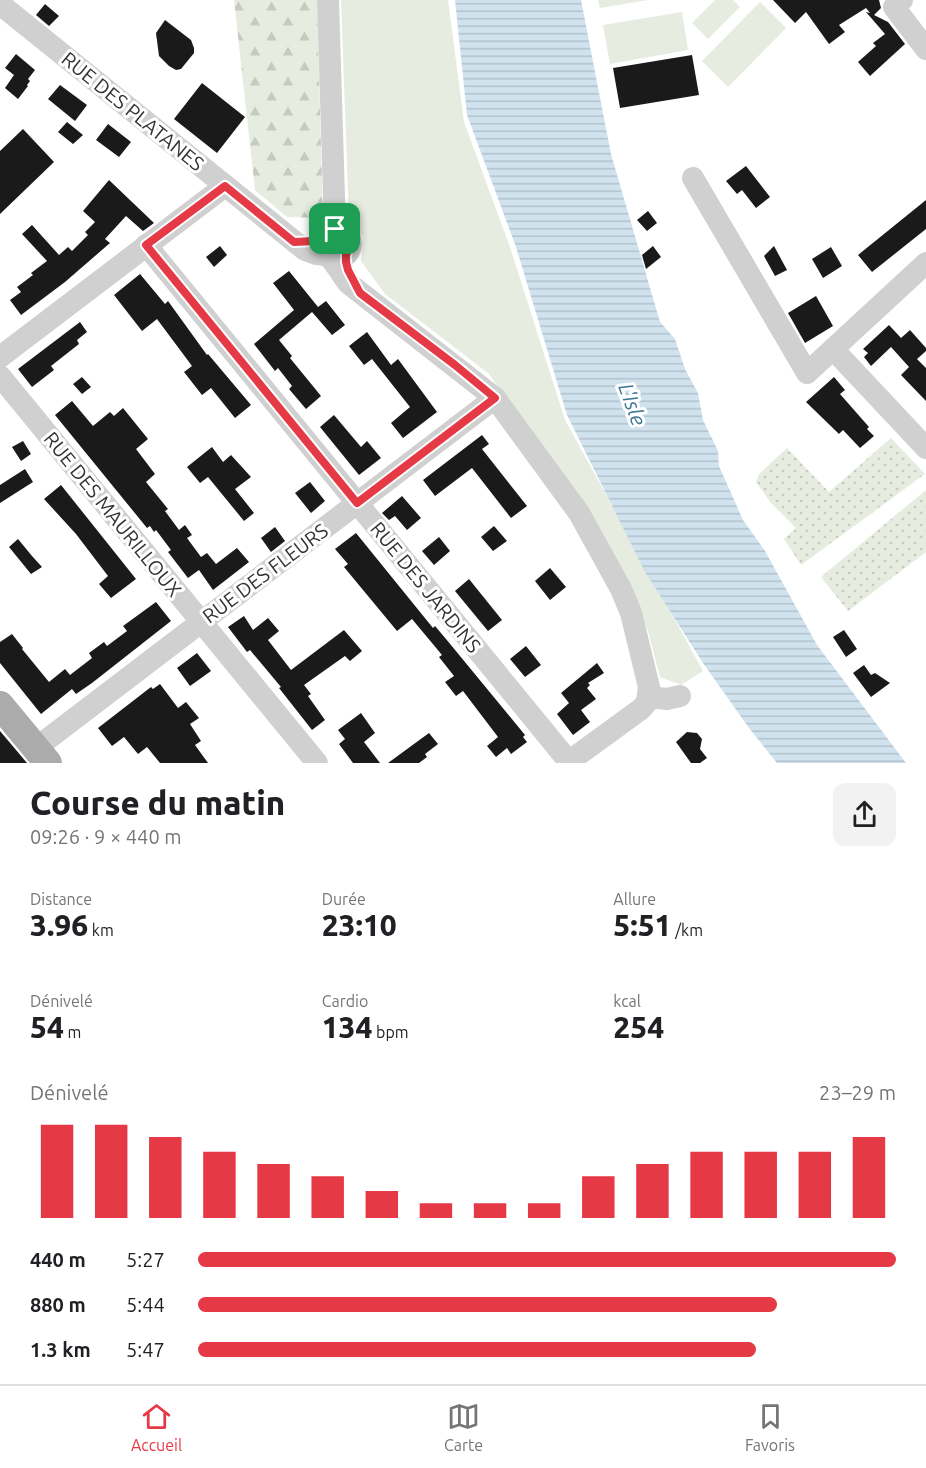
<!DOCTYPE html>
<html lang="fr">
<head>
<meta charset="utf-8">
<style>
  :root { --surface:#fff; --page:#f2f2f2; --text:#202124; --muted:#757577; --line:#e0e0e0; --accent:#e63946 }
  body { margin:0; font-family:Ubuntu,sans-serif; background:var(--page); color:var(--text); height:100vh; display:flex; flex-direction:column; font-size:22px; white-space:nowrap }
  * { box-sizing:border-box; margin:0 }
  p { font-size:20px; color:var(--muted) }
  .icon { flex:none; width:33px; height:33px; fill:none; stroke:currentColor; stroke-width:2; stroke-linecap:round; stroke-linejoin:round }
  .map { position:relative; height:763px; overflow:hidden }
  .panel { display:flex; flex-direction:column; background:var(--surface); flex:1 }
  .panel>* { flex:none }
  .pin { position:absolute; display:grid; place-items:center; width:51px; height:51px; color:#fff; margin:-26px; border-radius:12px; box-shadow:0 3px 9px #0006 }
  .round { display:grid; place-items:center; flex:none; width:63px; height:63px; border-radius:12px; background:var(--page) }
  .headline { display:flex; align-items:center; justify-content:space-between; height:102px; padding:0 30px }
  h1 { font-size:33px; font-weight:800; line-height:45px }
  .stats { display:grid; grid-template-columns:repeat(3,1fr); gap:9px; height:102px; padding:6px 30px }
  .stats div { display:grid; align-content:center }
  .stats b { font-size:30px; font-weight:800 }
  .stats small { font-size:16px; font-weight:400 }
  .stats p { font-size:16px }
  .chart { height:168px; padding:12px 30px }
  .chart p { display:flex; justify-content:space-between }
  .chart svg { width:100%; height:108px; margin-top:6px; stroke:var(--accent); stroke-width:6 }
  ul { padding:0 30px; list-style:none; font-size:20px }
  li { display:grid; grid-template-columns:96px 72px 1fr; align-items:center; height:45px }
  li i { height:15px; border-radius:8px; background:var(--accent) }
  .tabs { display:flex; justify-content:space-around; align-items:center; height:84px; border-top:2px solid var(--line); background:var(--surface); font-size:16px; color:var(--muted) }
  .tabs a { display:grid; justify-items:center; gap:3px }
  .tabs .active { color:var(--accent) }
  .map>svg:first-child { display:block }
  .grass { fill:#e6ecdf }
  .forest { fill:url(#forest-firs) }
  .garden { fill:url(#garden-dots) }
  .water { fill:url(#water-rules) }
  .building { fill:#1a1a1a }
  .lines { fill:none; stroke-linecap:round; stroke-linejoin:round }
  .minor { stroke:#d0d0d0; stroke-width:22 }
  .major { stroke:#ababab; stroke-width:28 }
  .route-casing { stroke:#fff; stroke-width:12 }
  .route { stroke:#e63946; stroke-width:8 }
  .labels { text-anchor:middle; dominant-baseline:central; stroke-width:6; stroke-linejoin:round; paint-order:stroke }
  .street-label { font-size:20px; fill:#333; stroke:#fff }
  .water-label { font-size:21px; font-style:italic; fill:#3f7597; stroke:#fff }
</style>
</head>
<body>
<div class="map">
<svg width="926" height="763" viewBox="0 0 926 763">
  <defs>
    <pattern id="forest-firs" width="22" height="20" patternUnits="userSpaceOnUse" patternTransform="scale(1.5)"><rect width="22" height="20" fill="#e6ecdf"/><path d="M5 1l3.5 6h-7zM16 11l3.5 6h-7z" fill="#c6cbc0"/></pattern>
    <pattern id="garden-dots" width="8" height="8" patternUnits="userSpaceOnUse" patternTransform="scale(1.5)"><rect width="8" height="8" fill="#e6ecdf"/><path d="M2 2h.1M6 6h.1" fill="none" stroke="#c6cbc0" stroke-width="1.8" stroke-linecap="round"/></pattern>
    <pattern id="water-rules" width="6" height="5" patternUnits="userSpaceOnUse" patternTransform="scale(1.5)"><rect width="6" height="5" fill="#cfe2ee"/><path d="M0 2.5h6" fill="none" stroke="#b2c2cd"/></pattern>
  </defs>
  <rect width="100%" height="100%" fill="#fff"/>
  <g class="grass">
    <polygon points="341,0 448,0 464,122 510,247 565,420 703,671 681,685 660,677 648,631 616,565 510,403 488,373 385,294 361,261 363,237 349,218"/>
    <polygon points="598,0 648,0 600,8"/>
    <polygon points="715,0 733,0 740,7 708,39 692,23"/>
    <polygon points="760,2 786,28 728,87 702,61"/>
    <polygon points="682,12 688,50 610,64 603,25"/>
  </g>
  <polygon class="forest" points="234,0 317,0 323,218 287,217 255,190"/>
  <g class="garden">
    <polygon points="891,438 925,474 801,565 784,539 796,528 771,503 756,482 759,474 787,448 829,492"/>
    <polygon points="926,490 926,552 848,611 821,577"/>
  </g>
  <polygon class="water" points="455,0 581,0 611,154 660,322 675,339 685,369 698,393 703,420 718,451 719,466 743,520 765,551 817,645 906,763 777,763 749,728 703,663 645,572 567,415 516,247 467,115"/>
  <g class="building">
    <polygon points="773,0 879,0 881,8 874,15 888,22 905,44 870,76 858,62 876,46 873,43 885,34 866,12 870,13 866,8 839,25 845,32 829,44 806,12 795,23"/>
    <polygon points="45,4 59,16 49,26 36,15"/>
    <polygon points="165,20 191,40 194,48 194,53 181,69 176,70 169,66 159,56 156,33"/>
    <polygon points="16,54 35,70 28,79 30,81 27,85 28,86 18,99 5,88 14,75 5,68"/>
    <polygon points="692,55 699,95 620,108 613,68"/>
    <polygon points="202,83 245,117 217,153 174,119"/>
    <polygon points="60,85 87,105 75,121 48,99"/>
    <polygon points="67,122 83,135 73,144 58,132"/>
    <polygon points="108,124 131,142 119,157 96,140"/>
    <polygon points="23,129 54,162 0,214 0,151"/>
    <polygon points="746,166 770,197 756,208 742,190 737,194 726,181"/>
    <polygon points="109,180 154,223 143,231 126,216 105,239 110,243 65,282 21,315 10,300 21,292 17,287 33,275 31,273 47,261 22,234 32,225 59,255 68,247 72,251 88,235 85,232 95,222 83,211"/>
    <polygon points="926,200 926,229 872,272 858,255"/>
    <polygon points="648,211 657,223 647,231 637,220"/>
    <polygon points="220,246 227,255 214,267 206,257"/>
    <polygon points="653,246 661,257 646,269 642,255"/>
    <polygon points="774,246 787,270 775,276 764,256"/>
    <polygon points="831,247 842,266 823,278 812,259"/>
    <polygon points="289,271 318,307 326,301 345,325 332,335 312,312 279,340 292,356 290,358 321,396 306,409 289,389 292,386 278,368 275,371 254,344 294,310 273,283"/>
    <polygon points="140,274 165,304 168,301 207,355 208,354 251,405 235,418 211,388 202,395 184,372 192,366 157,319 142,331 114,295"/>
    <polygon points="816,296 833,326 805,343 788,313"/>
    <polygon points="80,322 87,332 77,340 79,344 51,366 54,370 32,387 18,369"/>
    <polygon points="889,325 901,338 910,330 926,348 926,351 917,359 926,368 926,401 901,375 909,367 891,347 871,366 864,357 868,353 863,349"/>
    <polygon points="367,332 391,365 398,359 437,412 403,438 391,423 410,407 372,359 364,365 349,346"/>
    <polygon points="82,377 91,387 82,394 73,384"/>
    <polygon points="834,377 845,390 840,394 869,427 867,429 874,436 860,448 843,430 839,434 806,402"/>
    <polygon points="72,401 93,426 110,412 114,416 123,408 148,439 136,449 155,474 146,482 168,509 165,511 179,530 185,525 192,535 187,538 201,557 207,553 216,564 237,548 249,562 213,590 199,570 188,578 168,552 171,550 156,530 154,532 150,526 147,528 55,415"/>
    <polygon points="334,415 361,447 367,441 381,458 359,475 320,427"/>
    <polygon points="482,435 489,444 482,449 527,506 511,518 472,468 435,496 423,480"/>
    <polygon points="23,441 31,454 21,461 12,447"/>
    <polygon points="212,447 223,462 231,455 251,477 235,489 254,513 244,521 208,477 200,483 187,467"/>
    <polygon points="25,469 33,482 0,503 0,485"/>
    <polygon points="310,482 325,501 311,513 295,493"/>
    <polygon points="61,485 136,579 111,598 99,584 108,576 76,534 44,499"/>
    <polygon points="402,496 421,518 407,530 395,516 389,520 382,513"/>
    <polygon points="494,526 507,541 493,551 481,537"/>
    <polygon points="275,527 285,541 271,552 261,538"/>
    <polygon points="356,533 433,628 435,626 446,639 525,735 523,737 527,742 511,754 507,748 496,757 487,746 498,737 463,691 456,696 445,682 454,676 439,657 442,655 412,619 397,631 344,567 348,564 335,549"/>
    <polygon points="439,537 450,551 434,565 422,551"/>
    <polygon points="18,539 32,556 42,567 31,574 9,547"/>
    <polygon points="550,568 566,587 550,600 535,581"/>
    <polygon points="469,579 502,620 488,631 455,591"/>
    <polygon points="156,602 171,621 92,683 76,694 72,689 41,714 0,663 0,642 12,634 23,648 22,649 49,682 65,669 70,675 92,658 89,653 104,642 107,646 127,631 123,626"/>
    <polygon points="244,616 253,630 268,618 279,631 268,640 291,670 344,630 362,651 350,661 345,656 304,685 311,694 308,696 325,720 312,730 279,688 281,687 250,650 247,652 228,627"/>
    <polygon points="844,630 857,649 846,657 833,637"/>
    <polygon points="526,646 541,665 525,677 510,659"/>
    <polygon points="197,653 211,671 190,686 177,668"/>
    <polygon points="597,663 604,673 588,683 590,685 587,688 596,699 581,710 590,722 573,735 557,714 569,703 561,693"/>
    <polygon points="864,665 871,675 875,673 890,683 871,697 853,673"/>
    <polygon points="160,684 178,708 186,702 199,718 190,724 201,741 195,745 208,763 160,763 147,747 138,754 124,737 112,746 98,728 151,687 153,689"/>
    <polygon points="361,713 375,733 364,742 380,763 353,763 339,744 345,739 338,730"/>
    <polygon points="0,731 27,763 0,763"/>
    <polygon points="687,732 697,733 702,739 700,749 707,758 700,763 691,763 676,742"/>
    <polygon points="429,733 438,744 425,754 427,757 419,763 388,763"/>
  </g>
  <g class="lines">
    <g class="minor">
      <polyline points="328,0 335,229"/>
      <polyline points="902,0 894,7 926,49"/>
      <polyline points="0,4 305,250 316,254 327,255"/>
      <polyline points="693,178 807,373 926,263"/>
      <circle cx="336" cy="244" r="15"/>
      <polyline points="146,245 570,763"/>
      <polyline points="330,257 348,283 495,398 579,513 621,589 631,613 649,687 647,702 641,709 567,763"/>
      <polyline points="833,349 926,448"/>
      <polyline points="0,357 225,186"/>
      <polyline points="0,376 317,763"/>
      <polyline points="649,697 667,699 680,696"/>
      <polyline points="36,748 495,398"/>
    </g>
    <polyline class="major" points="0,705 48,763"/>
  </g>
  <g class="lines">
    <g class="route-casing">
      <polygon id="route" points="225,186 294,242 314,241 335,229 344,231 351,243 346,255 346,262 348,270 360,293 455,365 495,398 357,503 146,245"/>
    </g>
    <use href="#route" class="route"/>
  </g>
  <g class="labels">
    <g class="street-label">
      <text transform="translate(133 111) rotate(39)">RUE DES PLATANES</text>
      <text transform="translate(113 514) rotate(51)">RUE DES MAURILLOUX</text>
      <text transform="translate(265 573) rotate(-37)">RUE DES FLEURS</text>
      <text transform="translate(426 587) rotate(51)">RUE DES JARDINS</text>
    </g>
    <g class="water-label">
      <text transform="translate(633 404) rotate(70)">L'Isle</text>
    </g>
  </g>
</svg>
<div class="pin" style="left:335px;top:229px;background:#1e9e55"><svg class="icon" aria-label="arrive" viewBox="0 0 24 24"><path d="M6 21V4h12l-3 4 3 4H6"/></svg></div>
</div>
<section class="panel">
<div class="headline"><div><h1>Course du matin</h1><p>09:26 · 9 × 440 m</p></div><a class="round"><svg class="icon" aria-label="share" viewBox="0 0 24 24"><path d="M12 15V3M7 8l5-5 5 5M5 13v7h14v-7"/></svg></a></div>
<div class="stats">
<div><p>Distance</p><b>3.96<small> km</small></b></div>
<div><p>Durée</p><b>23:10</b></div>
<div><p>Allure</p><b>5:51<small> /km</small></b></div>
</div>
<div class="stats">
<div><p>Dénivelé</p><b>54<small> m</small></b></div>
<div><p>Cardio</p><b>134<small> bpm</small></b></div>
<div><p>kcal</p><b>254</b></div>
</div>
<div class="chart"><p><span>Dénivelé</span>23–29 m</p>
<svg viewBox="0 0 160 44" preserveAspectRatio="none"><path d="M5 44V6M15 44V6M25 44V11M35 44V17M45 44V22M55 44V27M65 44V33M75 44V38M85 44V38M95 44V38M105 44V27M115 44V22M125 44V17M135 44V17M145 44V17M155 44V11"/></svg>
</div>
<ul>
<li><b>440 m</b>5:27<i style="width:100%"></i></li>
<li><b>880 m</b>5:44<i style="width:83%"></i></li>
<li><b>1.3 km</b>5:47<i style="width:80%"></i></li>
</ul>
</section>
<nav class="tabs">
<a class="active"><svg class="icon" aria-label="home" viewBox="0 0 24 24"><path d="M3 11l9-7 9 7M6 9v11h12V9"/></svg>Accueil</a>
<a><svg class="icon" aria-label="map" viewBox="0 0 24 24"><path d="M3 6l6-2 6 2 6-2v14l-6 2-6-2-6 2zM9 4v14M15 6v14"/></svg>Carte</a>
<a><svg class="icon" aria-label="saved" viewBox="0 0 24 24"><path d="M7 4h10v16l-5-4-5 4z"/></svg>Favoris</a>
</nav>
</body>
</html>
